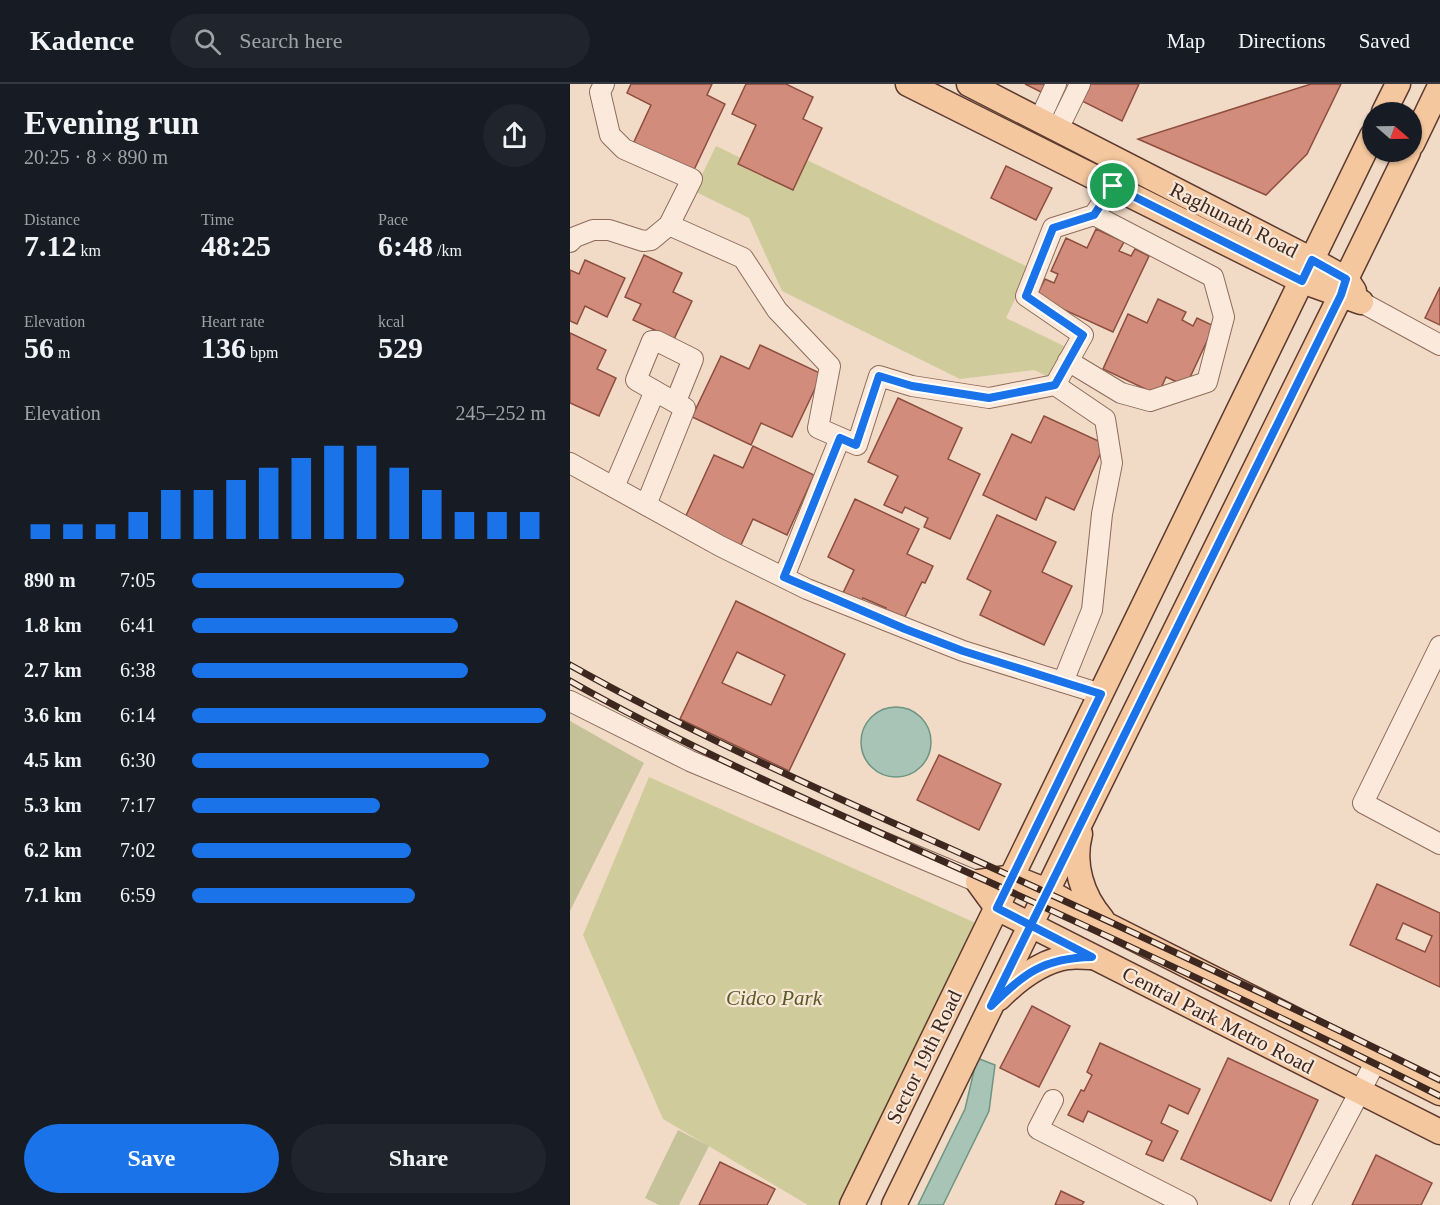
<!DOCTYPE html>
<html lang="en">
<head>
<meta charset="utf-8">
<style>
  :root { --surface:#171b24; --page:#20242c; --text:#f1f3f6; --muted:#9ea1a6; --line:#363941; --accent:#1a73e8 }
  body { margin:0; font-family:"Times New Roman",serif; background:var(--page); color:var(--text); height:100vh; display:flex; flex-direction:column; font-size:22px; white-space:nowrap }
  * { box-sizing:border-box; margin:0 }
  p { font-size:20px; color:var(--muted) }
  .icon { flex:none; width:33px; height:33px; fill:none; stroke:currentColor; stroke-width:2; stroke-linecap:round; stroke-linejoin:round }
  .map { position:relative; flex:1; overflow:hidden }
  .sheet { display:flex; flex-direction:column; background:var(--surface); width:570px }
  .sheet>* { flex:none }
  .needle { width:39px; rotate:110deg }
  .tools { position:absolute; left:792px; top:18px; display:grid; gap:12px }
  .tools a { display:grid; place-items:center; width:60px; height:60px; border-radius:50%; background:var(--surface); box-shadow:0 2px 4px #0004; font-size:30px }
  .pin { position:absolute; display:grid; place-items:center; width:51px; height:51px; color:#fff; margin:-26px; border:3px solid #fff; border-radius:50%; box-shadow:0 2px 6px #0007 }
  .round { display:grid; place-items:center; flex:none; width:63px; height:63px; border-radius:32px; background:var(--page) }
  .headline { display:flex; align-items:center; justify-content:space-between; height:102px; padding:0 24px }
  h1 { font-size:33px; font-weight:700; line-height:45px }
  .metrics { display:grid; grid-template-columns:repeat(3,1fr); gap:9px; height:102px; padding:6px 24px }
  .metrics div { display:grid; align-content:center }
  .metrics b { font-size:30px; font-weight:700 }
  .metrics small { font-size:16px; font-weight:400 }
  .metrics p { font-size:16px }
  .chart { height:168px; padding:12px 24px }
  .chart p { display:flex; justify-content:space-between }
  .chart svg { width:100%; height:108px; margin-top:6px; stroke:var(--accent); stroke-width:6 }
  .cta { display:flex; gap:12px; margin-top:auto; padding:12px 24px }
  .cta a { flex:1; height:69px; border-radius:36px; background:var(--accent); color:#fff; font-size:24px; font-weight:700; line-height:69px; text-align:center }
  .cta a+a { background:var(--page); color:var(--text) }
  ul { padding:0 24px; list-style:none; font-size:20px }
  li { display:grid; grid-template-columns:96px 72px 1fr; align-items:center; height:45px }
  li i { height:15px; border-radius:8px; background:var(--accent) }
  header { display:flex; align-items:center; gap:36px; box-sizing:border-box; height:84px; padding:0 30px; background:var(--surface); border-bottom:2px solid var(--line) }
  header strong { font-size:28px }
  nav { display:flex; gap:33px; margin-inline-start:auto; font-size:21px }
  .search { width:420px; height:54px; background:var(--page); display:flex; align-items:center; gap:15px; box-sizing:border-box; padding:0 21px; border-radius:33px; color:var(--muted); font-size:22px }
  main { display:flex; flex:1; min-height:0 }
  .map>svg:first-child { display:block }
  .green { fill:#d0cb9a }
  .cemetery { fill:#c5c199 }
  .water { fill:#a8c4b6; stroke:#6e9482; stroke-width:1.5 }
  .building { fill:#d18c7b; stroke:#8e4e3f; stroke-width:1.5; fill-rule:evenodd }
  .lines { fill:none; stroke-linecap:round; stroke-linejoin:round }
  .minor-casing { stroke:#8e6b5b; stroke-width:22 }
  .major-casing { stroke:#5c3a2f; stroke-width:27 }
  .minor { stroke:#fbeadb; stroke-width:20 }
  .major { stroke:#f5c79e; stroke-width:24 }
  .rail-casing { stroke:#3d271f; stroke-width:7 }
  .rail { stroke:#f8e7d7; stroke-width:4.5; stroke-dasharray:14; stroke-linecap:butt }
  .route-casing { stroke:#fff; stroke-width:12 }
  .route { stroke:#1a73e8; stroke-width:8 }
  .labels { text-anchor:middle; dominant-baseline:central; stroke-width:4.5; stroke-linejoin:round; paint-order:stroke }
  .street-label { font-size:21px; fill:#3d271f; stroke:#f8e7d7 }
  .park-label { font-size:21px; font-style:italic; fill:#595b25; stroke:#f8e7d7 }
</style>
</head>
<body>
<header>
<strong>Kadence</strong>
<div class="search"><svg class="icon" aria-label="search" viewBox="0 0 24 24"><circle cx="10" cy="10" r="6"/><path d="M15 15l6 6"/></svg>Search here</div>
<nav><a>Map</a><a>Directions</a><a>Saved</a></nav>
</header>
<main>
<section class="sheet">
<div class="headline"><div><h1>Evening run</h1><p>20:25 · 8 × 890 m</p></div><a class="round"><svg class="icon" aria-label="share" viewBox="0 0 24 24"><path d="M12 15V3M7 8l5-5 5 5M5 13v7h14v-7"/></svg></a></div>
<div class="metrics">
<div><p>Distance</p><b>7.12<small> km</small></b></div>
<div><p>Time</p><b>48:25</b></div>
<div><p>Pace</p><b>6:48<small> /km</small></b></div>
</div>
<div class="metrics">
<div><p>Elevation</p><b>56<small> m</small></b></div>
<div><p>Heart rate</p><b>136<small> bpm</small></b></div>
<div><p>kcal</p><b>529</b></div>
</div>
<div class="chart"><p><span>Elevation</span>245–252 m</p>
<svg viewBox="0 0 160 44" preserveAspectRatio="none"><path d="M5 44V38M15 44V38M25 44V38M35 44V33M45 44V24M55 44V24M65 44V20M75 44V15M85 44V11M95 44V6M105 44V6M115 44V15M125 44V24M135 44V33M145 44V33M155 44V33"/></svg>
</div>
<ul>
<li><b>890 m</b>7:05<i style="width:60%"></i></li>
<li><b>1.8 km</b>6:41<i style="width:75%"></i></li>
<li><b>2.7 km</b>6:38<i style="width:78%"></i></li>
<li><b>3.6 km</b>6:14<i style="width:100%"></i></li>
<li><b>4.5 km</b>6:30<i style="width:84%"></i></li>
<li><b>5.3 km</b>7:17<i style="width:53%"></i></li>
<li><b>6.2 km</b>7:02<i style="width:62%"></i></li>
<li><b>7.1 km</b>6:59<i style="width:63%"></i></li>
</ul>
<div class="cta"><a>Save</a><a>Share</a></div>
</section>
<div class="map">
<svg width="870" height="1121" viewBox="0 0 870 1121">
  <rect width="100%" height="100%" fill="#f1dbc7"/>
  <g class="green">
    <polygon points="146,62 225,100 237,76 460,184 436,234 502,266 487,297 464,286 390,295 212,207 179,134 124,107"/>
    <polygon points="79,693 408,840 268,1121 238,1121 93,1035 13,851"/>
  </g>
  <g class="cemetery">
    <polygon points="0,637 74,679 0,827"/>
    <polygon points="108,1046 139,1062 109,1121 89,1121 75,1114"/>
  </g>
  <g class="water">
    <circle cx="326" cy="658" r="35"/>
    <polygon points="407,974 425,981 419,1027 373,1121 348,1121 395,1025"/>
  </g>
  <g class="building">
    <polygon points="61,0 142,0 137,11 155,20 123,88 63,60 81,21 57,9"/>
    <polygon points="176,0 216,0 243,13 233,35 252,44 223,106 168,80 186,41 162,30"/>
    <polygon points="455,0 483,0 477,11"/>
    <polygon points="515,0 569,0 552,37 508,15"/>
    <polygon points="741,0 771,0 737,70 696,111 568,55"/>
    <polygon points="436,82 482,104 466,136 421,114"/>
    <polygon points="526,145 554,158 549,167 561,172 565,165 579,172 543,248 466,213 475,195 484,199 488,190 481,187 496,154 517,164"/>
    <polygon points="74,171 112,189 103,208 122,217 104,255 63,236 71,220 55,213"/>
    <polygon points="15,176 55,194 37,233 15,222 7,240 0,237 0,186 9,190"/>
    <polygon points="870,203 870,241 855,234"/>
    <polygon points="588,215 616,228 612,236 623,242 627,234 644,242 616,302 596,293 588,311 533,285 558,230 577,239"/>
    <polygon points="0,249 36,266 27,285 46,294 29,332 0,319"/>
    <polygon points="190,261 252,290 222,353 191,339 181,361 122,333 151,272 179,285"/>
    <polygon points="328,314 392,344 378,375 410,390 380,455 354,443 358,434 335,423 332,429 314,421 328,392 298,378"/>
    <polygon points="474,332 535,360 504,426 476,413 466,436 413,411 442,350 461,359"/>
    <polygon points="183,362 244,391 217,451 183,435 170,463 114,436 144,371 173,384"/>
    <polygon points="285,415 349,445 337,470 363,482 355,499 352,498 331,541 312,533 316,524 293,514 289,522 271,513 284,486 258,473"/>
    <polygon points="427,431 486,458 472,488 502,502 474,561 410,531 421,507 397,495"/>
    <path d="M166,517L275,570L219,687L110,635ZM167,568L215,591L201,621L152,599Z"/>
    <polygon points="369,671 431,700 409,746 347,716"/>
    <path d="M807,800L870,829V903L780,861ZM833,839L862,852L855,868L826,855Z"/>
    <polygon points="462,922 500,942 469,1003 430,984"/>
    <polygon points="530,959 630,1005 618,1030 599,1021 591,1039 608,1047 593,1077 576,1070 582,1057 518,1027 513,1038 498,1031 511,1006 514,1007 522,991 517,988"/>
    <polygon points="658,974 748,1016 701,1117 611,1075"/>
    <polygon points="806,1071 862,1099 851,1121 782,1121"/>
    <polygon points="150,1078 205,1105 197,1121 129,1121"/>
    <polygon points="491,1107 514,1118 512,1121 485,1121"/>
  </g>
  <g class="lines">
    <g class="minor-casing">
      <g id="minor">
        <polyline points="470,35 486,0"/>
        <polyline points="488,45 510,0"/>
        <polyline points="99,141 173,174 207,226 260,282 248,344 287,361 309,292 342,302 419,314 485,301"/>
        <polyline points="0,158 5,153 23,146 39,146 73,157 81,156 99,141 122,95 54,65 40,51 30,8 34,0"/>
        <polyline points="791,218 870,261"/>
        <polyline points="498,277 551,309 580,317 637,298 654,233 643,193 524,131"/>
        <polyline points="85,307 66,296 82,257 87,257 123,275 106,317"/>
        <polyline points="0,379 150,462 237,505 393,567 531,610"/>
        <polyline points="44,403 85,307 115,324 76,421"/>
        <polyline points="214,493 270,354"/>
        <polyline points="870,562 793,719 870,760"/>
        <polyline points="493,598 522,526 532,430 542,379 535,335 485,301 513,251 456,212 483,144 524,131 543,102"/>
        <polyline points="0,617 120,677 408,798"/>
        <polyline points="483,1016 468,1045 617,1121"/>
        <polyline points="730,1121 806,977"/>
      </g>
    </g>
    <g class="major-casing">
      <g id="major">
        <polyline points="338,0 732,197 791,218"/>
        <polyline points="399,0 742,176 776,195 784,207"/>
        <polyline points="814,28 828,0"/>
        <polyline points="842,60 870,2"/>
        <path d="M510,750C502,780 512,812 532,835"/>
        <path d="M429,914C447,896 472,877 498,873C506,872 514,873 522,873"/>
        <polyline points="870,1009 537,841 477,807 442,793 408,798 427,824 870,1048"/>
        <polyline points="282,1121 802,52"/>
        <polyline points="324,1121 520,719 771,211 776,195 838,68"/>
      </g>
    </g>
    <use href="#minor" class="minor"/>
    <use href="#major" class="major"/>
    <g class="rail-casing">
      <g id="rail">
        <path d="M0,581C130,654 266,713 401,774C559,846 715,919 870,996"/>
        <path d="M0,597C131,671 269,730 406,792C562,863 717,935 870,1012"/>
      </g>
    </g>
    <use href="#rail" class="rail"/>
  </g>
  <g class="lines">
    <g class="route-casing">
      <path id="route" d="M543,102L524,131L483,144L456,212L513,251L485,301L419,314L342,302L309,292L286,361L270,354L214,493L335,545L393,567L531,610L427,824L522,873C474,874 454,889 421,922L771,211L776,195L742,176L732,197L543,102"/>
    </g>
    <use href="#route" class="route"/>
  </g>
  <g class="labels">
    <g class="street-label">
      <text transform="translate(664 136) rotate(27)">Raghunath Road</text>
      <text transform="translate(648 936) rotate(27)">Central Park Metro Road</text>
      <text transform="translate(354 973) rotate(-64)">Sector 19th Road</text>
    </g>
    <g class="park-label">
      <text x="204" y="914">Cidco Park</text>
    </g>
  </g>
</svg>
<div class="tools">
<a><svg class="needle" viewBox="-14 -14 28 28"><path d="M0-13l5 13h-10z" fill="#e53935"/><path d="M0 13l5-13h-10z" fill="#9ea1a6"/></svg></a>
</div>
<div class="pin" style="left:543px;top:102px;background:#1e9e55"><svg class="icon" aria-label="arrive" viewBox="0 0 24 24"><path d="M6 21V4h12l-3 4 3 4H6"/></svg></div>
</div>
</main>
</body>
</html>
